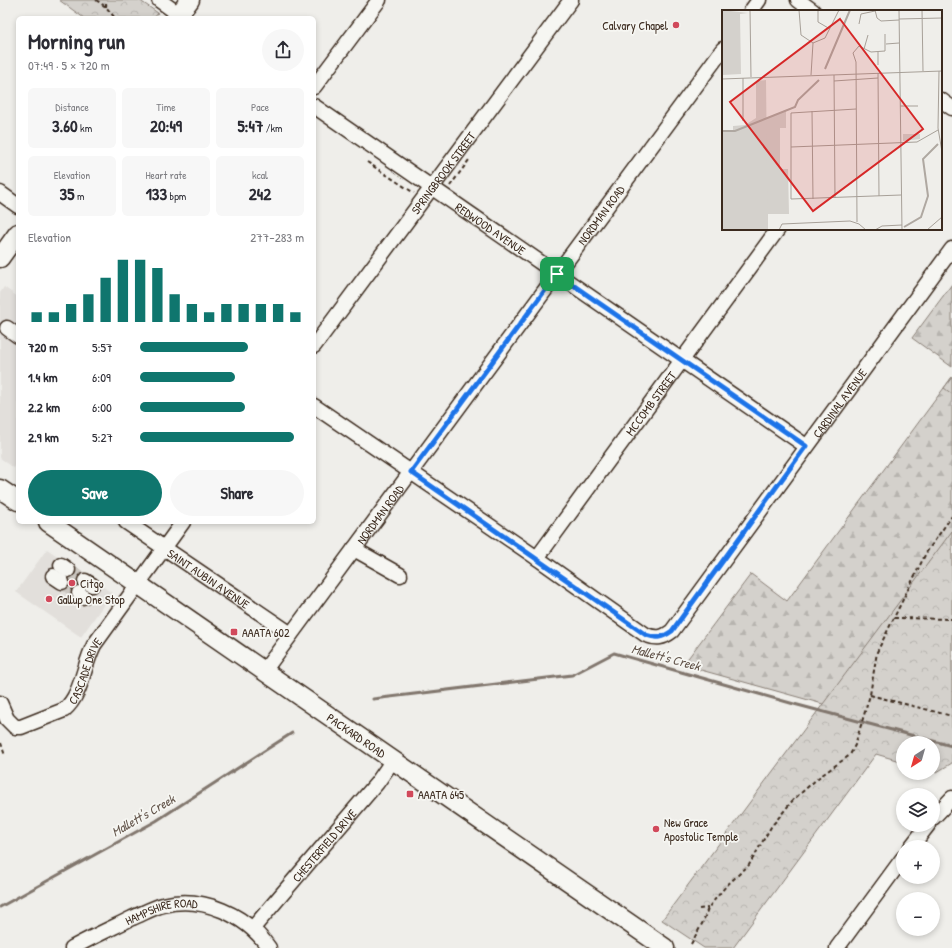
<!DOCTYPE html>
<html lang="en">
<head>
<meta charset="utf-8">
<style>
  :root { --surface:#fff; --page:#f7f7f7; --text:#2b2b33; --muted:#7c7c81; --accent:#0f766e }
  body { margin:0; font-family:"Patrick Hand",sans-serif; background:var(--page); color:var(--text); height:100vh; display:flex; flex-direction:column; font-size:15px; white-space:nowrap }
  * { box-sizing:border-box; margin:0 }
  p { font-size:13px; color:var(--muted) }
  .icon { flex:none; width:22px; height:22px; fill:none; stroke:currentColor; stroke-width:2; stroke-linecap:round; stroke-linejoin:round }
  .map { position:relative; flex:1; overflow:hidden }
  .drawer { position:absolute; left:16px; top:16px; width:300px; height:508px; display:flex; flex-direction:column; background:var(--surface); border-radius:6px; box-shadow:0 2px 6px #0003 }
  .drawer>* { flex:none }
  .needle { width:26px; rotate:217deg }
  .fabs { position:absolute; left:896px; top:736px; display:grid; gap:8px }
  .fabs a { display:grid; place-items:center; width:44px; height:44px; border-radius:50%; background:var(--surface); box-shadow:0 2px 6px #0003; font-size:20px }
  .pin { position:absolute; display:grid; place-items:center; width:34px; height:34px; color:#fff; margin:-17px; border-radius:8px; box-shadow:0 2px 6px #0006 }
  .round { display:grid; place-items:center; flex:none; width:42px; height:42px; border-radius:21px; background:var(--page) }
  .headline { display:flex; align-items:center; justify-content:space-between; height:68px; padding:0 12px }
  h1 { font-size:22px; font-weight:800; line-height:30px }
  .metrics { display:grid; grid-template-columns:repeat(3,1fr); gap:6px; height:68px; padding:4px 12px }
  .metrics div { display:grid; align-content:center; border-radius:6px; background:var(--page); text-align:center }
  .metrics b { font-size:17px; font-weight:800 }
  .metrics small { font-size:11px; font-weight:400 }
  .metrics p { font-size:11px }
  .chart { height:112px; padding:8px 12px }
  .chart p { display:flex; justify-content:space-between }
  .chart svg { width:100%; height:72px; margin-top:4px; stroke:var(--accent); stroke-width:6 }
  .action { display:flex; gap:8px; margin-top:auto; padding:8px 12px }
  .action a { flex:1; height:46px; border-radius:24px; background:var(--accent); color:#fff; font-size:16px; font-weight:800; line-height:46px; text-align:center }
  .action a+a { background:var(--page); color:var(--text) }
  ul { padding:0 12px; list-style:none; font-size:13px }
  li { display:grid; grid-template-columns:64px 48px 1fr; align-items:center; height:30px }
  li i { height:10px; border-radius:5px; background:var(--accent) }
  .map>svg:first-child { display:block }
  .built { fill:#e2dfdb }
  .forest { fill:url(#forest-firs); stroke:#887e75 }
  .park { fill:url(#park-crowns); stroke:#887e75 }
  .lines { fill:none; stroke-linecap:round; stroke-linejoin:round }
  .stream { stroke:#81766d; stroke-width:3 }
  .minor-tunnel { stroke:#cbc7c1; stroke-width:14; stroke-dasharray:14 7; stroke-linecap:butt }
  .minor-casing { stroke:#3b2a1e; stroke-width:17 }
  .major-casing { stroke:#3b2a1e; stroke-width:21 }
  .path { stroke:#3b2a1e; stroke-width:2; stroke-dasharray:4 3; stroke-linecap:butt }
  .minor { stroke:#f6f6f2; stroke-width:14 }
  .major { stroke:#f6f6f2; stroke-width:18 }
  .route-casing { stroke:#fff; stroke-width:8 }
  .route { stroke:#1a73e8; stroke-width:5 }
  .poi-dot { fill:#d1495b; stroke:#f6f6f2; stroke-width:1.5 }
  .labels { text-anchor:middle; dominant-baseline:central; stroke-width:3.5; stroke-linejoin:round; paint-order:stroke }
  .poi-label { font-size:12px; fill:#3b2a1e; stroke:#f6f6f2; text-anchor:start }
  .street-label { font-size:12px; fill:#3b2a1e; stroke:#f6f6f2 }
  .water-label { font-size:13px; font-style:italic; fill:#64564c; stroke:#f6f6f2 }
  .inset-river { fill:none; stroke:#afa8a1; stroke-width:2 }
  .inset-road { fill:none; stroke:#a7a098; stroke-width:1 }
  .view { fill:#d62828; fill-opacity:0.15; stroke:#d62828; stroke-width:2 }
  .inset-edge { fill:none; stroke:#3b2a1e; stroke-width:2 }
</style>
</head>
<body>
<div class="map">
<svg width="952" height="948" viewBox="0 0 952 948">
  <defs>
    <pattern id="forest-firs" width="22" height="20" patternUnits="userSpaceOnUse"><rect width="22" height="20" fill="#d4d1cc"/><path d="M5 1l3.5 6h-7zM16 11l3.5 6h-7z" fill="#b7b4af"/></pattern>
    <pattern id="park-crowns" width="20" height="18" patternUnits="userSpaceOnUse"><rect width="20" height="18" fill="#d4d1cc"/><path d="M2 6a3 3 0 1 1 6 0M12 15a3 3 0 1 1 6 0" fill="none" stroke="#b7b4af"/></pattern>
  </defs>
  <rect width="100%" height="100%" fill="#efeeea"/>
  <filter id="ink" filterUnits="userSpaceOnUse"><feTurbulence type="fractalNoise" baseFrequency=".025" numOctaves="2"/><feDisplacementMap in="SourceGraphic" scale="8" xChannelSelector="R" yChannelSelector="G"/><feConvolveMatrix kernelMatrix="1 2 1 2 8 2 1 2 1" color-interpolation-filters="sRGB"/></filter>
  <g filter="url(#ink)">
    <g class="built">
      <polygon points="4,287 18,297 18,462 14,468 0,458 0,293"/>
      <polygon points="47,549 112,593 81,637 16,592"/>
    </g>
    <g class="forest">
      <polygon points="952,284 952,367 912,338"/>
      <polygon points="952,377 952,740 683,665 751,574 787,601"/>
    </g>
    <g class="park">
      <polygon points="59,0 139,0 158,13 154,18 84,18"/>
      <polygon points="952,377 952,394 944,388"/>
      <polygon points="952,531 952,763 937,772 933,771 933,743 903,743 903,762 876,754 733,948 704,948 662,920"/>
    </g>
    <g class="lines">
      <g class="stream">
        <polyline points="373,699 572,675 614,653 794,704 952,746"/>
        <polyline points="0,907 156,821 292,733"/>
      </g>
      <g class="minor-tunnel">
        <polyline points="68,570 85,581"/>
        <polyline points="62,582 79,593"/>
      </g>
      <g class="minor-casing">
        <g id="minor">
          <polyline points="159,0 184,18"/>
          <polyline points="798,0 813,11"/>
          <polyline points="751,11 759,0"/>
          <polyline points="314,87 379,0"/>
          <polyline points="941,100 952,108"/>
          <path id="s1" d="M314,106L806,446"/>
          <polyline points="0,193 18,206"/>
          <polyline points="7,328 18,336"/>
          <path id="s2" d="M314,346L571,0"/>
          <path id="s3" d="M314,406L537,558L646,635C657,639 663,638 672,631L952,249"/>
          <path id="s4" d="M126,522L291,634"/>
          <polyline points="354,549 400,575"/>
          <path id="s5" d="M537,558L778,229"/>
          <polyline points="61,565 68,570"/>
          <polyline points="53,576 62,582"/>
          <polyline points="85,581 92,585"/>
          <polyline points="79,593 83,597"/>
          <path id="s6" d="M264,671L723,49"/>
          <path id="s7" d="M0,703L7,719L15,727H21L64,710C82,695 83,666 94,645L183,522"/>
          <polyline points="933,818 952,798"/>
          <polyline points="911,847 928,825"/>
          <path id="s8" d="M253,928L377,783L393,760"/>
          <path id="s9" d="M72,948C92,937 112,928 132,918C142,914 152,908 163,905C202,895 247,915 269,948"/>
          <polyline points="837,948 903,858"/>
        </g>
      </g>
      <g class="major-casing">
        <g id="major">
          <polyline points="176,18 190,0"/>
          <polyline points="0,258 18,233"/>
          <polyline points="0,489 18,501"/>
          <path id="s10" d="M48,522L665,948"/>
        </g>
      </g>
      <g class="path">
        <polyline points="96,0 106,7 115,18"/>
        <polyline points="106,7 106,0"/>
        <polyline points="367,162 414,193"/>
        <polyline points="450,186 469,160"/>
        <polyline points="894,618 952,619"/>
        <polyline points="870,695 952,716"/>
        <polyline points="1,743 5,756"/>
        <polyline points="699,909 708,908"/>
        <polyline points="691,944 703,922 708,908 726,886 749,865 771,827 793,800 818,778 850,755 855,745 870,695 877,652 926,553 952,516"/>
      </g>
      <use href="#minor" class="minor"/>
      <use href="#major" class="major"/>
    </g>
  </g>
  <g class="lines" filter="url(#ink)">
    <g class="route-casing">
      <path id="route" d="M557,274L806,446L672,631C662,638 657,639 646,635L411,472Z"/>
    </g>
    <use href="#route" class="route"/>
  </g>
  <g class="poi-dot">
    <circle cx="676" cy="25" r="4"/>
    <circle cx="72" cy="583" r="4"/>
    <circle cx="49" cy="599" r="4"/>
    <rect x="230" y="628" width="8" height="8" rx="2"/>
    <rect x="406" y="790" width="8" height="8" rx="2"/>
    <circle cx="656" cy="829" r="4"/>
  </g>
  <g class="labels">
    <g class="poi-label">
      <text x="668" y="25" text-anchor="end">Calvary Chapel</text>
      <text x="80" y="583">Citgo</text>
      <text x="57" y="599">Gallup One Stop</text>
      <text x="242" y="632">AAATA 602</text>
      <text x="418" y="794">AAATA 645</text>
      <text x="664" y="822">New Grace<tspan x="664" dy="14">Apostolic Temple</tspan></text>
    </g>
    <g class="street-label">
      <text stroke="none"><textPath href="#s2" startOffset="216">SPRINGBROOK STREET</textPath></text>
      <text stroke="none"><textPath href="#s6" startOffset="567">NORDMAN ROAD</textPath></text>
      <text stroke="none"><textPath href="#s1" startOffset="215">REDWOOD AVENUE</textPath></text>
      <text stroke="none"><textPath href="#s3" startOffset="714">CARDINAL AVENUE</textPath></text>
      <text stroke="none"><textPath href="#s5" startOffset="192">MCCOMB STREET</textPath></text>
      <text stroke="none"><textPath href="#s6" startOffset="195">NORDMAN ROAD</textPath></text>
      <text stroke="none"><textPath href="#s4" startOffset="100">SAINT AUBIN AVENUE</textPath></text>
      <text stroke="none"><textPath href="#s7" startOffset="126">CASCADE DRIVE</textPath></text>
      <text stroke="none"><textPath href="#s10" startOffset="375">PACKARD ROAD</textPath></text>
      <text stroke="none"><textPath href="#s8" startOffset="109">CHESTERFIELD DRIVE</textPath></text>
      <text stroke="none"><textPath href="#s9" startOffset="98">HAMPSHIRE ROAD</textPath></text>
    </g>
    <g class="water-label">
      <text transform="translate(666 657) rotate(15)">Mallett's Creek</text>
      <text transform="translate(143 815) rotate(-30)">Mallett's Creek</text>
    </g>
  </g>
  <g transform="translate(722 10)">
    <rect width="220" height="220" fill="#efeeea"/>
    <path d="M64,101V118H58V159H66L67,204H46V220L0,203V122L14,121Z" fill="#d4d1cc"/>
    <path d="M0,0L26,3L18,4L19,64L0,65ZM44,70L45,156H58V178H45L46,220H0V121L11,120V116L23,115L34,108V71ZM181,124H198V129L181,131Z" fill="#d4d1cc"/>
    <path class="inset-river" d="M103,59L128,0M0,121H13L73,97L76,90L97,70M182,217L199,207L206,186L201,149L216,134"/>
    <path class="inset-road" d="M28,0L29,67M77,0L79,25L91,33L103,28L117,0M96,0V12L108,19M153,0L155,8L159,11L177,10M177,0L180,220M200,0L201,61M177,9L220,8M137,14L139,4L153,1M164,34L177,33M142,39L146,25M156,42V55M217,61L216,118L220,142M156,63L157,186M89,65L91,33M112,65L113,188M0,69L220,61M112,71L156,68M178,96H196M134,99L69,103V189L179,185M90,101L91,189M21,111V68M69,137L195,132L216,120M135,212L134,52L131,43L137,36L149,42L163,41V24M57,220L60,214L128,211L137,214L144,220M153,220L160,216L180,215M205,220L220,207"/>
    <path class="view" d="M118,9L201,119L91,201L8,92Z"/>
    <rect width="220" height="220" class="inset-edge"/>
  </g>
</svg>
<div class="fabs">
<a><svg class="needle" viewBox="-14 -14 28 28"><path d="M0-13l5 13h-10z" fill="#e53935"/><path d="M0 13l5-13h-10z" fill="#7c7c81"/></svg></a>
<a><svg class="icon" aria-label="layers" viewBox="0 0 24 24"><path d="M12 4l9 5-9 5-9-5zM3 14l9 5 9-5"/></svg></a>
<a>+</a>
<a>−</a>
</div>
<div class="pin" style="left:557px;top:274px;background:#1e9e55"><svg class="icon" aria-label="arrive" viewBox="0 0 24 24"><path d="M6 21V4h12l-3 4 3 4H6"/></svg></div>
<section class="drawer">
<div class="headline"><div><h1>Morning run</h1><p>07:49 · 5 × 720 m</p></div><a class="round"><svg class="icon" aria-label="share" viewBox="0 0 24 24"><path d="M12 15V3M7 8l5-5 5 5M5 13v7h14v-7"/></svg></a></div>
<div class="metrics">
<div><p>Distance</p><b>3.60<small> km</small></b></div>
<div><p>Time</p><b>20:49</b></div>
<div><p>Pace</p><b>5:47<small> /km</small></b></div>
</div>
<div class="metrics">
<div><p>Elevation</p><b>35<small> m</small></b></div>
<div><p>Heart rate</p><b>133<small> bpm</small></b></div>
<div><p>kcal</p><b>242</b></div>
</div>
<div class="chart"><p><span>Elevation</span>277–283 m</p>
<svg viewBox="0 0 160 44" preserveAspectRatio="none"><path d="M5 44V38M15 44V38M25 44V33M35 44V27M45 44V17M55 44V6M65 44V6M75 44V11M85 44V27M95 44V33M105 44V38M115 44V33M125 44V33M135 44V33M145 44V33M155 44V38"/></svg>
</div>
<ul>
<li><b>720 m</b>5:57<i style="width:66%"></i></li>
<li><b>1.4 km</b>6:09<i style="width:58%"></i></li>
<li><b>2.2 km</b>6:00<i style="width:64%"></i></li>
<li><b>2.9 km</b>5:27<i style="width:94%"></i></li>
</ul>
<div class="action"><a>Save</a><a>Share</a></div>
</section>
</div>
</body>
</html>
